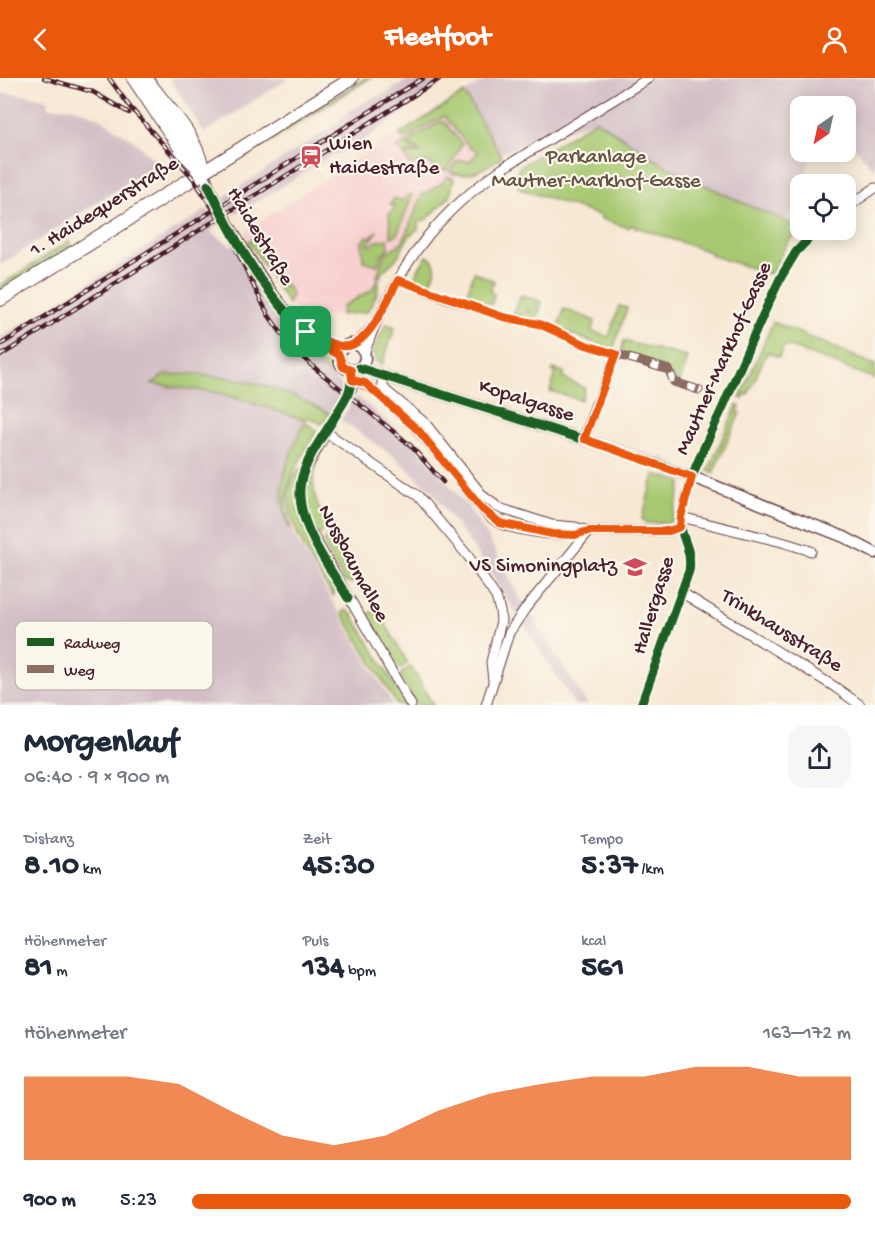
<!DOCTYPE html>
<html lang="de">
<head>
<meta charset="utf-8">
<style>
  :root { --surface:#fff; --page:#f6f6f7; --text:#1f2937; --muted:#747a83; --accent:#ea580c }
  body { margin:0; font-family:"Gochi Hand",sans-serif; background:var(--page); color:var(--text); height:100vh; display:flex; flex-direction:column; font-size:22px; white-space:nowrap }
  * { box-sizing:border-box; margin:0 }
  p { font-size:20px; color:var(--muted) }
  .icon { flex:none; width:33px; height:33px; fill:none; stroke:currentColor; stroke-width:2; stroke-linecap:round; stroke-linejoin:round }
  .map { position:relative; height:627px; overflow:hidden }
  .details { display:flex; flex-direction:column; background:var(--surface); flex:1 }
  .details>* { flex:none }
  .needle { width:39px; rotate:214deg }
  .tools { position:absolute; left:790px; top:18px; display:grid; gap:12px }
  .tools a { display:grid; place-items:center; width:66px; height:66px; border-radius:12px; background:var(--surface); box-shadow:0 3px 15px #0003; font-size:30px }
  .pin { position:absolute; display:grid; place-items:center; width:51px; height:51px; color:#fff; margin:-26px; border-radius:12px; box-shadow:0 3px 9px #0006 }
  .round { display:grid; place-items:center; flex:none; width:63px; height:63px; border-radius:18px; background:var(--page) }
  .overview { display:flex; align-items:center; justify-content:space-between; height:102px; padding:0 24px }
  h1 { font-size:33px; font-weight:700; line-height:45px }
  .metrics { display:grid; grid-template-columns:repeat(3,1fr); gap:9px; height:102px; padding:6px 24px }
  .metrics div { display:grid; align-content:center }
  .metrics b { font-size:30px; font-weight:700 }
  .metrics small { font-size:16px; font-weight:400 }
  .metrics p { font-size:16px }
  .chart { height:168px; padding:12px 24px }
  .chart p { display:flex; justify-content:space-between }
  .chart svg { width:100%; height:108px; margin-top:6px; fill:var(--accent); opacity:.7 }
  ul { padding:0 24px; list-style:none; font-size:20px }
  li { display:grid; grid-template-columns:96px 72px 1fr; align-items:center; height:45px }
  li i { height:15px; border-radius:8px; background:var(--accent) }
  header { display:flex; justify-content:space-between; align-items:center; height:78px; padding:0 24px; background:var(--accent); color:#fff; font-size:27px; font-weight:700 }
  .map>svg:first-child { display:block }
  .built { fill:#f7d0cf }
  .industrial { fill:#d2bec5 }
  .green { fill:#a8c972; stroke:#79744e; stroke-width:1.5 }
  .lines { fill:none; stroke-linecap:round; stroke-linejoin:round }
  .pedestrian-casing { stroke:#643d44; stroke-width:9 }
  .minor-casing { stroke:#643d44; stroke-width:11 }
  .tertiary-casing { stroke:#643d44; stroke-width:13 }
  .secondary-casing { stroke:#643d44; stroke-width:14 }
  .primary-casing { stroke:#643d44; stroke-width:16 }
  .pedestrian { stroke:#fff; stroke-width:7 }
  .minor { stroke:#fff; stroke-width:9 }
  .tertiary { stroke:#fff; stroke-width:10 }
  .secondary { stroke:#fff; stroke-width:12 }
  .primary { stroke:#fff; stroke-width:14 }
  .rail-casing { stroke:#4a1f2b; stroke-width:4.5 }
  .rail { stroke:#fbf7ec; stroke-width:2; stroke-dasharray:7; stroke-linecap:butt }
  .quiet { stroke:#8d6e63; stroke-width:8; stroke-dasharray:15 8; stroke-linecap:butt }
  .cycleway-casing { stroke:#fbf7ec; stroke-width:13 }
  .cycleway { stroke:#1b5e20; stroke-width:9 }
  .route-casing { stroke:#fff; stroke-width:12 }
  .route { stroke:#ea580c; stroke-width:8 }
  .labels { text-anchor:middle; dominant-baseline:central; stroke-width:4.5; stroke-linejoin:round; paint-order:stroke }
  .poi-label { font-size:21px; fill:#4a1f2b; stroke:#fbf7ec; text-anchor:start }
  .park-label { font-size:21px; fill:#665240; stroke:#fbf7ec }
  .street-label { font-size:21px; fill:#4a1f2b; stroke:#fbf7ec }
  .key { fill:#fbf7ec; stroke:#c6b6b2; stroke-width:1.5 }
  .key-label { font-size:16px; fill:#4a1f2b }
</style>
</head>
<body>
<header><svg class="icon" aria-label="back" viewBox="0 0 24 24"><path d="M15 5l-7 7 7 7"/></svg>Fleetfoot<svg class="icon" aria-label="person" viewBox="0 0 24 24"><circle cx="12" cy="8" r="4"/><path d="M4 21q1-7 8-7t8 7"/></svg></header>
<div class="map">
<svg width="875" height="627" viewBox="0 0 875 627">
  <rect width="100%" height="100%" fill="#fbf7ec"/>
  <filter id="ink" filterUnits="userSpaceOnUse"><feTurbulence type="fractalNoise" baseFrequency=".0167" numOctaves="2"/><feDisplacementMap in="SourceGraphic" scale="12" xChannelSelector="R" yChannelSelector="G"/><feConvolveMatrix kernelMatrix="1 2 1 2 8 2 1 2 1" color-interpolation-filters="sRGB"/></filter>
  <filter id="wash" filterUnits="userSpaceOnUse"><feTurbulence type="fractalNoise" baseFrequency=".008" numOctaves="4" result="noise"/><feDisplacementMap in="SourceGraphic" scale="24" xChannelSelector="R" yChannelSelector="G"/><feGaussianBlur stdDeviation="1.35" result="paint"/><feColorMatrix in="noise" values="0 0 0 0 0 0 0 0 0 0 0 0 0 0 0 0 0 1.4 0 .05"/><feComposite in="paint" operator="in"/></filter>
  <g filter="url(#wash)">
    <rect width="100%" height="100%" fill="#f7e8d3"/>
    <polygon class="built" points="464,15 502,79 479,94 456,97 450,118 426,142 418,144 418,151 409,158 396,181 381,195 377,216 367,234 306,241 283,219 244,155 275,133"/>
    <g class="industrial">
      <polygon points="170,0 289,0 204,55"/>
      <polygon points="410,0 450,0 353,70 331,78 260,122 234,136 224,121 228,116 331,50 349,33 372,20 384,17"/>
      <polygon points="489,0 875,0 875,92 857,72 846,65 846,28 801,28 801,74 812,74 803,106 801,106 798,126 784,142 743,125 667,89 596,42 500,75 464,15"/>
      <polygon points="0,15 26,17 48,22 49,29 76,30 98,39 134,63 155,83 155,87 0,187"/>
      <polygon points="208,131 217,146 211,154 231,168 236,167 258,213 270,235 288,258 315,286 346,310 330,336 303,322 269,310 234,302 199,296 153,306 220,315 306,342 291,374 284,398 283,430 287,446 393,627 0,627 0,260"/>
      <polygon points="356,318 411,363 468,429 488,459 519,518 588,627 575,627 487,489 431,412 392,377 341,342"/>
    </g>
    <g class="green">
      <polygon points="365,0 370,0 245,79 244,78 250,72"/>
      <path d="M464,15L502,79C487,89 468,102 450,94L456,84L464,82L469,84L478,74L472,70L471,71L444,38L406,60L402,59L400,56Z"/>
      <polygon points="596,42 667,89 743,125 790,145 800,152 788,164 770,196 710,177 710,174 630,147 629,150 601,141 601,138 520,111 516,100 519,89"/>
      <polygon points="442,43 446,46 462,66 447,93 432,89 430,84 410,87 405,78 411,75 419,76 420,73 411,67 407,67 419,74 411,74 404,77 401,72 396,70"/>
      <polygon points="447,98 454,101 450,118 426,142 418,144 418,151 409,158 396,181 382,194 380,199 377,199 384,177 403,163 422,117 442,105"/>
      <polygon points="410,116 412,118 397,157 391,159 389,136 396,129 390,126 395,120 402,123"/>
      <polygon points="378,153 368,166 370,168 377,163 388,161 389,170 381,177 378,187 363,183 362,164 367,158 370,159"/>
      <polygon points="254,160 261,162 264,167 259,170 282,208 286,206 292,217 288,226 248,163"/>
      <polygon points="69,163 70,168 68,171 0,214 0,208"/>
      <path d="M427,178C440,185 436,197 428,207L411,203Z"/>
      <path d="M250,191C266,217 284,241 308,261L305,265L311,269V270L324,277L346,299L347,307L337,297L339,294H334L333,300C295,270 269,236 248,193Z"/>
      <polygon points="474,194 494,203 490,214 494,216 492,226 465,222"/>
      <polygon points="377,202 379,202 377,216 367,234 341,237 343,228 372,212"/>
      <polygon points="521,217 542,224 537,240 549,243 548,246 529,240 530,233 528,232 525,239 512,237"/>
      <polygon points="619,228 627,230 613,272 558,251 564,231 595,243 591,253 609,259"/>
      <polygon points="773,244 875,287 875,301 785,267 779,279 767,274 748,317 745,316 743,321 740,320"/>
      <polygon points="386,246 395,249 382,287 376,283 373,274"/>
      <polygon points="624,263 687,279 680,304 675,303 671,294 621,275"/>
      <polygon points="554,291 564,294 563,300 585,310 581,322 550,313 556,295 552,293"/>
      <path d="M199,296C209,300 221,298 231,300C263,306 300,318 330,336L322,346L308,339L306,342L220,315L152,306L164,297Z"/>
      <polygon points="737,327 740,329 737,334 740,335 713,395 708,393"/>
      <path d="M305,344L317,352C306,376 286,397 286,425C286,435 290,444 291,453C271,418 289,376 305,344Z"/>
      <path d="M327,362C310,395 308,413 327,446L319,459C308,440 302,423 307,400H310L313,391L310,390Z"/>
      <path d="M300,391C288,437 312,465 334,503L335,508L333,518C315,489 267,423 300,391Z"/>
      <polygon points="654,396 682,404 672,443 668,445 646,445 642,441"/>
      <polygon points="331,452 359,501 352,505 344,504 325,470 324,464"/>
      <polygon points="377,531 408,585 400,590 394,589 364,539"/>
      <polygon points="346,532 352,536 407,627 397,627 342,535"/>
      <polygon points="411,589 433,627 417,627 400,600 402,594"/>
    </g>
  </g>
  <g filter="url(#ink)">
    <g class="lines">
      <g class="pedestrian-casing">
        <g id="pedestrian">
          <polyline points="398,202 447,221 503,239 539,246 586,267 669,292 674,304 699,312"/>
          <polyline points="596,326 616,276"/>
        </g>
      </g>
      <g class="minor-casing">
        <g id="minor">
          <polyline points="846,130 875,110"/>
          <polyline points="355,267 374,247"/>
          <path d="M364,275C369,265 371,255 376,245C408,175 440,134 503,90L649,0"/>
          <polyline points="351,292 352,310 304,394 300,415 301,426 307,447 411,627"/>
          <polyline points="383,297 382,306 385,312 425,345 483,418 499,430 552,447 575,449 589,453 669,453 680,449"/>
          <path d="M352,302C389,307 458,401 482,431C488,437 494,443 501,446C523,454 564,460 586,454"/>
          <polyline points="326,354 418,418 468,478 496,519 500,533 501,543 491,584 493,602"/>
          <polyline points="584,361 596,326"/>
          <polyline points="681,439 782,464 811,473"/>
          <polyline points="681,514 835,609 860,627"/>
          <polyline points="486,627 509,555 525,531 589,453"/>
          <path d="M641,627L689,493C693,469 678,458 681,440C687,401 707,364 723,329C742,285 760,241 781,199L796,174L817,152"/>
        </g>
      </g>
      <g class="tertiary-casing">
        <g id="tertiary">
          <path d="M203,94C213,120 227,144 241,168C267,210 294,253 339,277"/>
          <circle cx="352" cy="279" r="13"/>
          <polyline points="359,290 657,385 844,459 875,475"/>
        </g>
      </g>
      <g class="secondary-casing">
        <polyline id="secondary" points="203,94 352,0"/>
      </g>
      <g class="primary-casing">
        <g id="primary">
          <polyline points="134,0 185,76 203,94"/>
          <path d="M145,0C168,34 193,50 203,94"/>
          <polyline points="0,221 203,94"/>
        </g>
      </g>
      <use href="#pedestrian" class="pedestrian"/>
      <use href="#minor" class="minor"/>
      <use href="#tertiary" class="tertiary"/>
      <use href="#secondary" class="secondary"/>
      <use href="#primary" class="primary"/>
      <g class="rail-casing">
        <g id="rail">
          <polyline points="44,0 93,14 129,35"/>
          <polyline points="109,0 130,29 193,100 228,154 255,211 269,238 282,256 311,287 410,367 443,404"/>
          <polyline points="0,267 423,0"/>
          <polyline points="0,278 441,0"/>
        </g>
      </g>
      <use href="#rail" class="rail"/>
      <g class="quiet">
        <polyline points="398,202 447,221 503,239 539,246 586,267 669,292 674,304 699,312"/>
        <polyline points="596,326 616,276"/>
      </g>
      <g class="cycleway-casing">
        <g id="cycleway">
          <path d="M208,107C236,166 279,246 339,277"/>
          <polyline points="359,290 657,385 692,398"/>
          <path d="M348,520C329,488 293,442 301,403C306,381 321,361 333,342C344,322 353,316 351,292"/>
          <path d="M641,627L689,493C693,469 678,458 681,440C687,401 707,364 723,329C742,285 760,241 781,199L796,174L817,152"/>
        </g>
      </g>
      <use href="#cycleway" class="cycleway"/>
    </g>
  </g>
  <g class="lines" filter="url(#ink)">
    <g class="route-casing">
      <path id="route" d="M398,202L503,239L539,246L586,267L616,276L584,361L692,399L681,439L680,449L669,453H588L575,457L552,456L500,445L482,431L419,353L365,305L352,302L351,292L343,289L339,277L320,266L306,254C317,259 330,266 341,268C367,273 388,221 398,202Z"/>
    </g>
    <use href="#route" class="route"/>
  </g>
  <defs>
    <g id="station-bare" transform="scale(1.8)"><path d="M-3-6H3Q5-6 5-4V2Q5 4 3 4L4.5 6H3L1.5 4h-3L-3 6H-4.5L-3 4Q-5 4-5 2V-4Q-5-6-3-6ZM-3.5-4v3h7v-3ZM-3.5 1v1.5H-2V1ZM2 1v1.5H3.5V1Z" fill="#d1495b" stroke="#fbf7ec" stroke-width="2.5" paint-order="stroke"/></g>
    <g id="school-bare" transform="scale(1.8)"><path d="M0-5L7-2L0 1L-7-2ZM-4 1L0 2.5L4 1V4Q0 6-4 4Z" fill="#d1495b" stroke="#fbf7ec" stroke-width="2.5" paint-order="stroke"/></g>
  </defs>
  <g fill-rule="evenodd">
    <use href="#station-bare" x="311" y="79"/>
    <use href="#school-bare" x="635" y="489"/>
  </g>
  <g class="labels">
    <g class="poi-label">
      <text x="329" y="67">Wien<tspan x="329" dy="24">Haidestraße</tspan></text>
      <text x="617" y="489" text-anchor="end">VS Simoningplatz</text>
    </g>
    <g class="park-label">
      <text x="596" y="80">Parkanlage<tspan x="596" dy="24">Mautner-Markhof-Gasse</tspan></text>
    </g>
    <g class="street-label">
      <text transform="translate(105 130) rotate(-32)">1. Haidequerstraße</text>
      <text transform="translate(259 159) rotate(59)">Haidestraße</text>
      <text transform="translate(725 281) rotate(-66)">Mautner-Markhof-Gasse</text>
      <text transform="translate(526 324) rotate(18)">Kopalgasse</text>
      <text transform="translate(352 486) rotate(62)">Nussbaumallee</text>
      <text transform="translate(655 528) rotate(-73)">Hallergasse</text>
      <text transform="translate(781 554) rotate(32)">Trinkhausstraße</text>
    </g>
  </g>
  <rect x="15" y="543" width="198" height="69" rx="9" class="key"/>
  <rect x="27" y="560" width="27" height="8" fill="#1b5e20"/>
  <rect x="27" y="587" width="27" height="8" fill="#8d6e63"/>
  <g class="key-label">
    <text x="64" y="570">Radweg</text>
    <text x="64" y="597">Weg</text>
  </g>
</svg>
<div class="tools">
<a><svg class="needle" viewBox="-14 -14 28 28"><path d="M0-13l5 13h-10z" fill="#e53935"/><path d="M0 13l5-13h-10z" fill="#747a83"/></svg></a>
<a><svg class="icon" aria-label="locate" viewBox="0 0 24 24"><circle cx="12" cy="12" r="6"/><path d="M12 2v4M12 18v4M2 12h4M18 12h4"/></svg></a>
</div>
<div class="pin" style="left:306px;top:254px;background:#1e9e55"><svg class="icon" aria-label="arrive" viewBox="0 0 24 24"><path d="M6 21V4h12l-3 4 3 4H6"/></svg></div>
</div>
<section class="details">
<div class="overview"><div><h1>Morgenlauf</h1><p>06:40 · 9 × 900 m</p></div><a class="round"><svg class="icon" aria-label="share" viewBox="0 0 24 24"><path d="M12 15V3M7 8l5-5 5 5M5 13v7h14v-7"/></svg></a></div>
<div class="metrics">
<div><p>Distanz</p><b>8.10<small> km</small></b></div>
<div><p>Zeit</p><b>45:30</b></div>
<div><p>Tempo</p><b>5:37<small> /km</small></b></div>
</div>
<div class="metrics">
<div><p>Höhenmeter</p><b>81<small> m</small></b></div>
<div><p>Puls</p><b>134<small> bpm</small></b></div>
<div><p>kcal</p><b>561</b></div>
</div>
<div class="chart"><p><span>Höhenmeter</span>163–172 m</p>
<svg viewBox="0 0 160 44" preserveAspectRatio="none"><path d="M0 44V10L10 10L20 10L30 13L40 24L50 34L60 38L70 34L80 24L90 17L100 13L110 10L120 10L130 6L140 6L150 10L160 10V44z"/></svg>
</div>
<ul>
<li><b>900 m</b>5:23<i style="width:100%"></i></li>
</ul>
</section>
</body>
</html>
